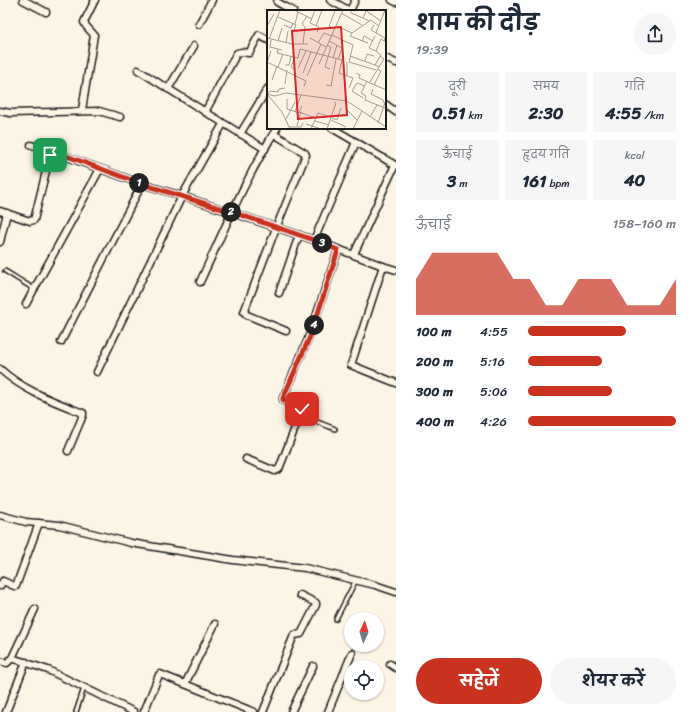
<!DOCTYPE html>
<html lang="hi">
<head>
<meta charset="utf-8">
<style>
  :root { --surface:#fff; --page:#f6f6f7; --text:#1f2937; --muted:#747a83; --accent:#c8321e }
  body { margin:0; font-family:Sriracha,"Playpen Sans Deva",sans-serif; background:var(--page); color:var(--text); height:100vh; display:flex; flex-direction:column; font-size:15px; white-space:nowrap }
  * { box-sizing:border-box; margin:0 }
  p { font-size:13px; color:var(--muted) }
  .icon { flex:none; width:22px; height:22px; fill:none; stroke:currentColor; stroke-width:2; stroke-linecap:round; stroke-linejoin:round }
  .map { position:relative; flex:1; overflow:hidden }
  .sheet { display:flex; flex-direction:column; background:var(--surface); width:300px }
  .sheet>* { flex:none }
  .needle { width:26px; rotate:4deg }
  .fabs { position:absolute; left:344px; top:612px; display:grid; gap:8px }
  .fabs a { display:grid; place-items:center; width:40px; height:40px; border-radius:50%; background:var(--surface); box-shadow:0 1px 3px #0004; font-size:20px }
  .pin { position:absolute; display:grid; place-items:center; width:34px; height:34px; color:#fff; margin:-17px; border-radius:8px; box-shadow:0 2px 6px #0006 }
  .km { position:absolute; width:20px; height:20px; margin:-10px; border-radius:50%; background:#222; color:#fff; font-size:11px; line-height:20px; text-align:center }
  .round { display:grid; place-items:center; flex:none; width:42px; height:42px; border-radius:21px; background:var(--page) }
  .head { display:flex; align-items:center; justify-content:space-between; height:68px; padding:0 20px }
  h1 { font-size:22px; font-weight:700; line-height:30px }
  .figures { display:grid; grid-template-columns:repeat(3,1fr); gap:6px; height:68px; padding:4px 20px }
  .figures div { display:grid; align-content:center; border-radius:0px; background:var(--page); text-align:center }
  .figures b { font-size:17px; font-weight:700 }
  .figures small { font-size:11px; font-weight:400 }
  .figures p { font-size:11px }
  .chart { height:112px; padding:8px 20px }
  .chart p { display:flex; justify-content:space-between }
  .chart svg { width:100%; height:72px; margin-top:4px; fill:var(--accent); opacity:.7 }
  .button { display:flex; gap:8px; margin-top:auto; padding:8px 20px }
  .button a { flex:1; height:46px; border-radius:24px; background:var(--accent); color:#fff; font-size:16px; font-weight:700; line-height:46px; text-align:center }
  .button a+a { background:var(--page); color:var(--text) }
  ul { padding:0 20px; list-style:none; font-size:13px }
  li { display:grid; grid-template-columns:64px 48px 1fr; align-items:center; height:30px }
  li i { height:10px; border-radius:5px; background:var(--accent) }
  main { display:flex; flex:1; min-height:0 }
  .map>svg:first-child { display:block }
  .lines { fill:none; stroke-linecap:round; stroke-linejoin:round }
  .lane-casing { stroke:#1c1c1c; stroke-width:6 }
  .street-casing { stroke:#1c1c1c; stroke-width:9 }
  .lane { stroke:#fcf5e5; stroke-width:3 }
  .street { stroke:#fcf5e5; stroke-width:6 }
  .route-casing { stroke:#fff; stroke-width:8 }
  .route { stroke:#c8321e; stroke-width:5 }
  .inset-road { fill:none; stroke:#a29e95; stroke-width:1 }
  .view { fill:#d62828; fill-opacity:0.15; stroke:#d62828; stroke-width:2 }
  .inset-edge { fill:none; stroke:#1c1c1c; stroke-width:2 }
</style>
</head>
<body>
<main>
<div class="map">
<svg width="396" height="712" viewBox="0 0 396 712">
  <rect width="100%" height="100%" fill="#fcf5e5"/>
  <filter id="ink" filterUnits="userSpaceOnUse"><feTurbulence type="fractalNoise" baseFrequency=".025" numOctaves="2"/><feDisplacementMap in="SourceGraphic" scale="8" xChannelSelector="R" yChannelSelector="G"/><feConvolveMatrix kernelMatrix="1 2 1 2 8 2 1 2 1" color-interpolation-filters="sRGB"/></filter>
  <g filter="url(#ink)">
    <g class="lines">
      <g class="lane-casing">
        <g id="lane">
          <polyline points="5,271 34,289"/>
          <polyline points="300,415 335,429"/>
          <polyline points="336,619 356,580"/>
          <polyline points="76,712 84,688"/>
        </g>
      </g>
      <g class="street-casing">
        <g id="street">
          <polyline points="23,0 46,12"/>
          <polyline points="330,0 350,11"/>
          <polyline points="392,0 396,2"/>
          <polyline points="277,2 293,11"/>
          <polyline points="350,11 355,0"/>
          <polyline points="199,24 212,0"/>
          <polyline points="385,58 396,63"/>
          <polyline points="138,70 265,149"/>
          <polyline points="168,89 194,46"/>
          <polyline points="385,104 396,112"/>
          <polyline points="82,110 94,35 86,26 84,22 95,0"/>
          <polyline points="0,111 10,113 99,111 120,117"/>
          <polyline points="205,112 237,53 241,52 249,53 259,35 268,40"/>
          <polyline points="332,128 395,165 354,254"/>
          <polyline points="240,134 268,88"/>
          <polyline points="274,134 305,153 306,155 276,228 244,312 247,315 286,331"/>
          <polyline points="31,145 54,152"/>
          <polyline points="0,211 30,221 34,220 50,155 52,153 54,152 142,184 182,196 314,240 383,266 351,365 396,383"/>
          <polyline points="314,240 356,142"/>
          <polyline points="0,242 7,213"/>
          <polyline points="383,266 396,270"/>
          <path d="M200,282C224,230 246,177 277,128"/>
          <polyline points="279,293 299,235"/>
          <polyline points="26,304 100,169"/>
          <polyline points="61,342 142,184"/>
          <path d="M0,369C24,391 53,401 83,413V415L68,451"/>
          <polyline points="97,372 182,196 223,124"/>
          <polyline points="246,459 275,471 279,469 302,410 283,400 283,398 311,332 338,250"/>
          <polyline points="0,515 26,522 59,525 131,543 233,560 305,568 375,585 396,592"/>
          <polyline points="0,586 3,581 14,586 16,586 39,523"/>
          <polyline points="12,658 48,670 134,712"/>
          <polyline points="0,661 7,663 12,658 35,609"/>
          <polyline points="390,664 396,668"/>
          <polyline points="185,684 215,624"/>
          <polyline points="6,712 26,662"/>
          <polyline points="144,712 159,675 160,674 254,712"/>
          <polyline points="263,712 294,635 301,634 316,605 316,603 300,595"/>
          <polyline points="291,712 313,666"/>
          <polyline points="328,712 352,653"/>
        </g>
      </g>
      <use href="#lane" class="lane"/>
      <use href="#street" class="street"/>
    </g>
  </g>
  <g class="lines" filter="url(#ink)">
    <g class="route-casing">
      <polyline id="route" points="50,155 52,153 56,152 142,184 232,212 314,240 338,250 312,332 283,398 283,400 302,409"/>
    </g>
    <use href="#route" class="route"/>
  </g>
  <g transform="translate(267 10)">
    <rect width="119" height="119" fill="#fcf5e5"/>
    <path class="inset-road" d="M27,0L45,9M48,0L43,13L52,17L50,22M84,0V3L96,8M98,0L114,11M68,1L62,16L68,19M99,1L96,8L102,11M74,3L95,15M11,7L29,15L27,20L31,22M28,14L31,2M17,15L24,18L26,13M107,15L104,20L118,28L117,31M0,16L7,4M49,16L55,0M70,16L85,23L104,10L112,16M85,23L83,26L101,33M109,23L118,0M65,25L86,35L82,52L109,60M108,26L102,38L109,41M0,28L25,34H41M43,28L59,37M2,29L13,0M4,30L3,37L15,40M11,31L15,18M62,31L75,38L71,49M95,31L97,26L106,31M19,33L21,21M51,33L57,23L65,26M36,34L38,17L35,14L40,6M60,35L64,37L58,57L63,59M11,39L10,43L31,48L33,39L75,50L72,63L86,68L82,78M83,46L108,55L114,45L109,41L114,29L119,32M66,48L70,35M98,51L100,44L107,46M0,52L39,71L37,76M0,53L4,41M52,54L76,0M18,55H22L24,46M11,57L16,44M112,57L117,49L113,46M31,58L39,41M27,59L24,57L28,47M36,63L44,42M89,63L93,65L92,68L119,80M80,65V52M40,66L54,34M5,70L10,56M103,72L112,57L108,55M18,74L20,60M59,75L64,76L69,49M107,75L114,61L110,59M106,79L104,84L116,90L118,95M94,83L99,86L98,90L118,98M94,83L100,71M0,84L8,86L19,83L80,91L119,117M0,84L15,102L23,119M1,84L3,81L11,82L12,79L18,78M96,88L85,81L90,73L98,76M20,89V99L32,103L35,96M79,99L90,110M28,102L34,85M32,102L49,108M103,107L110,95M65,108L70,110L74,98M19,109L28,92M64,110L79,117M48,111L62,115M111,113L119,90M39,114L54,119M30,116L34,102M22,117H34L36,113M44,119L51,103L64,107M60,119L69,93L67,92M86,119L95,101"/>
    <path class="view" d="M74,17L80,105L31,109L25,21Z"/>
    <rect width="119" height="119" class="inset-edge"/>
  </g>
</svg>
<div class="fabs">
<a><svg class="needle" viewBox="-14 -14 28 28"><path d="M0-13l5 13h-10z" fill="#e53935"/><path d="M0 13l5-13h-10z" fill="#747a83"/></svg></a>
<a><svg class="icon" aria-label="locate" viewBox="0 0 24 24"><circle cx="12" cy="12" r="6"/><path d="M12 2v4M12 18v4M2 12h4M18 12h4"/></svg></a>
</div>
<div class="pin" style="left:50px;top:155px;background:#1e9e55"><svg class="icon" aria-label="arrive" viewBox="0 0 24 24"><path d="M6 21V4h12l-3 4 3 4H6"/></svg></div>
<div class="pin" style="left:302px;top:409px;background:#d93025"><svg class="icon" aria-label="check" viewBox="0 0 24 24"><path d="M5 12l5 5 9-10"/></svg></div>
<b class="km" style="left:139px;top:183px">1</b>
<b class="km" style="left:231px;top:212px">2</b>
<b class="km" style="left:322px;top:243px">3</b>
<b class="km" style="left:314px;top:325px">4</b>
</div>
<section class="sheet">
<div class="head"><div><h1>शाम की दौड़</h1><p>19:39</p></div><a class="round"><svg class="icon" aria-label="share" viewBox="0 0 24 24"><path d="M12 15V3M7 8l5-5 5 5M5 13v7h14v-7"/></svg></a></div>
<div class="figures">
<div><p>दूरी</p><b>0.51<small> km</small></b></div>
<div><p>समय</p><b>2:30</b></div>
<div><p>गति</p><b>4:55<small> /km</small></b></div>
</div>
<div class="figures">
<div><p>ऊँचाई</p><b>3<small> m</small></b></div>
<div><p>हृदय गति</p><b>161<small> bpm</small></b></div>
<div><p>kcal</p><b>40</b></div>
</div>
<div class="chart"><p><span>ऊँचाई</span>158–160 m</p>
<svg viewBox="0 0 160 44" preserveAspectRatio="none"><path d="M0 44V22L10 6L20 6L30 6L40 6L50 6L60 22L70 22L80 38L90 38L100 22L110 22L120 22L130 38L140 38L150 38L160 22V44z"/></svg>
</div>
<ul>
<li><b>100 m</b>4:55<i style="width:66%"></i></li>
<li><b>200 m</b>5:16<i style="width:50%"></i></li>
<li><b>300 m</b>5:06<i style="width:57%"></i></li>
<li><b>400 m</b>4:26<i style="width:100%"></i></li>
</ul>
<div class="button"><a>सहेजें</a><a>शेयर करें</a></div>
</section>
</main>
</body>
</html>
